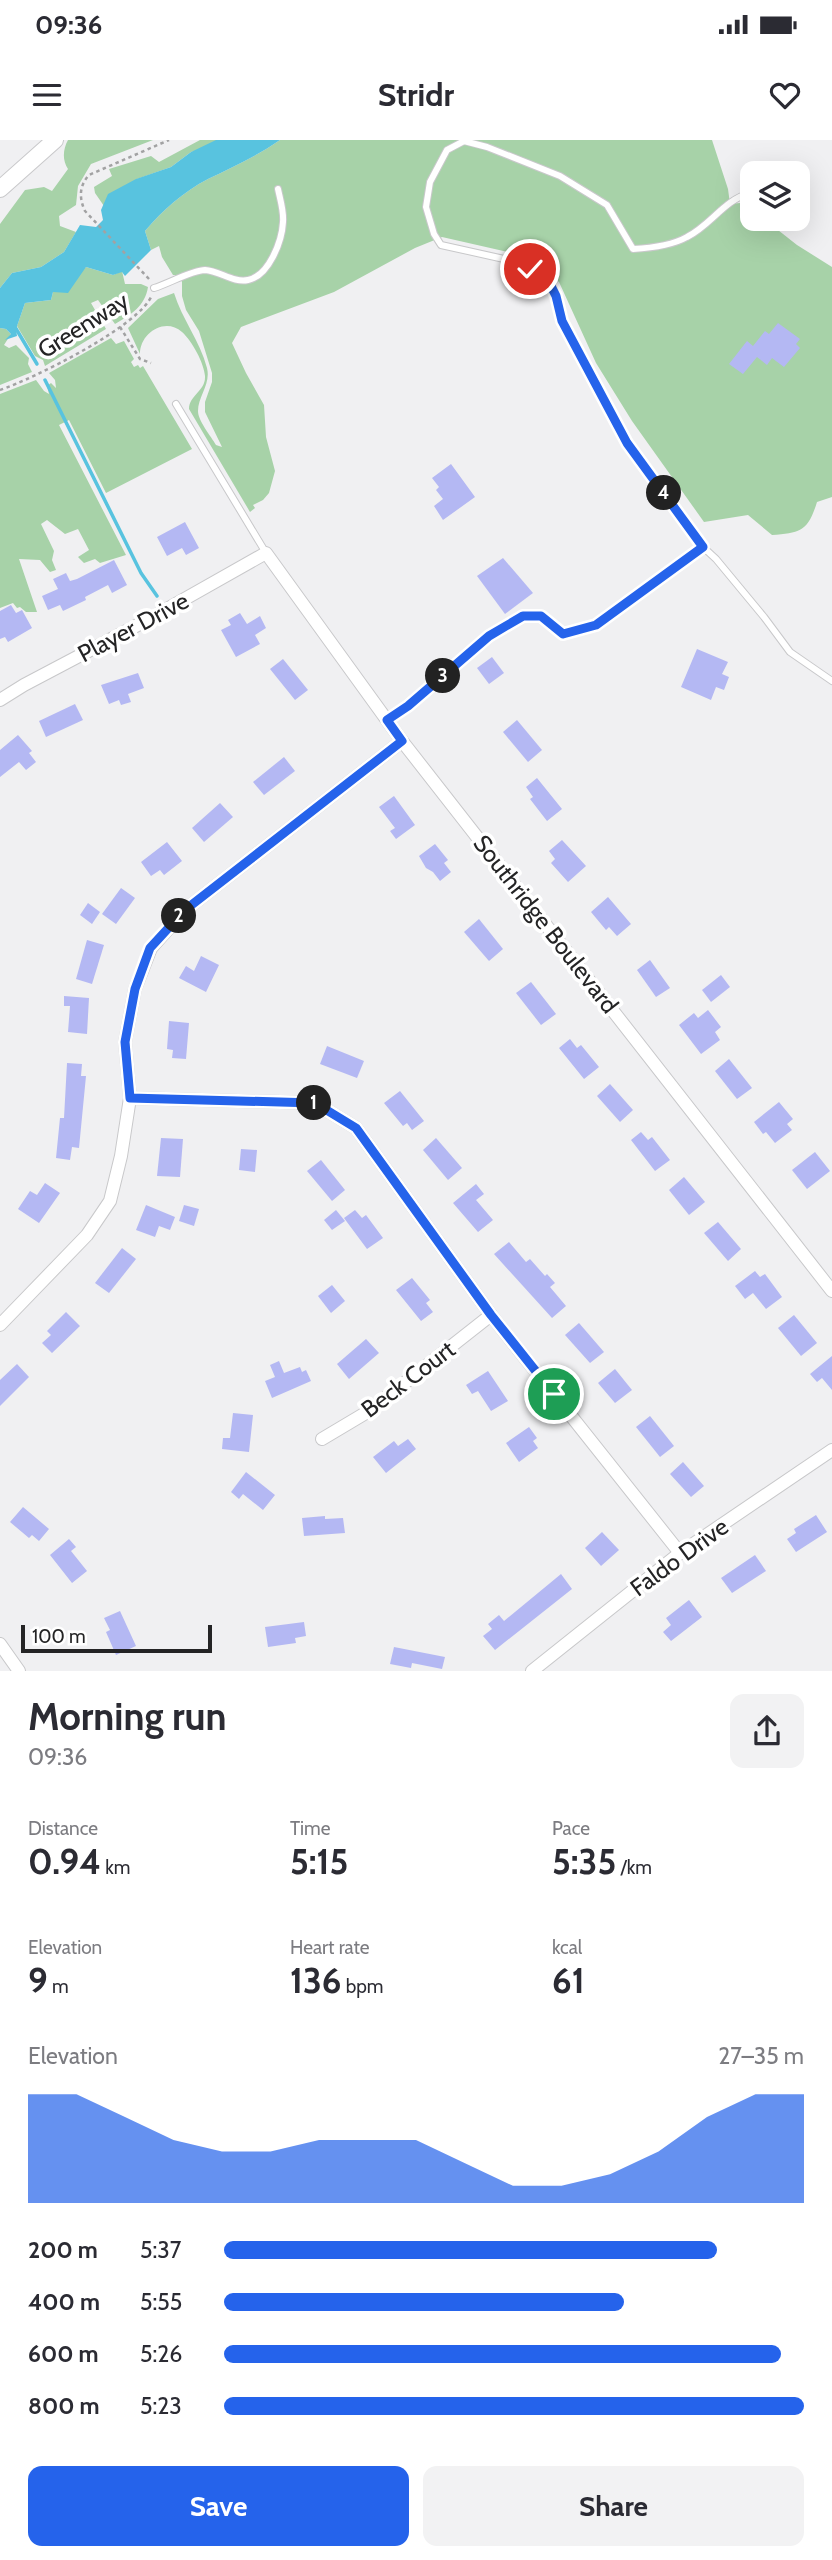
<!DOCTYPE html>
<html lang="en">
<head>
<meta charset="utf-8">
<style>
  :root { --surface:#fff; --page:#f2f2f3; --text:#2b2b33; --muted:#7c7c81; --accent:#2563eb }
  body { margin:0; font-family:Cabin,sans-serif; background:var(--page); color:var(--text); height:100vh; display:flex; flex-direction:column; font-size:26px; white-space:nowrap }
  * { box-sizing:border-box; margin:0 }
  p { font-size:23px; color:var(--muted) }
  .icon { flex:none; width:38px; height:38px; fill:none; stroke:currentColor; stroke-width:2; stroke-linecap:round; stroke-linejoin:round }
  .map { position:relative; height:1531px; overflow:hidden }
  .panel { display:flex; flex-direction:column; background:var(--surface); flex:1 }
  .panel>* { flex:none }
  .buttons { position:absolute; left:740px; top:21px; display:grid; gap:14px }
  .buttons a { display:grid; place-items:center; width:70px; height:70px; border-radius:14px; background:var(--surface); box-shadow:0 7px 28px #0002; font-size:35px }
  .scale { position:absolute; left:21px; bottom:18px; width:191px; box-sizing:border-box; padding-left:7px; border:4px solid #242425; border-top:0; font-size:19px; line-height:24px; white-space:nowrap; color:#242425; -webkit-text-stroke:5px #fff; paint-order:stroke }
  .pin { position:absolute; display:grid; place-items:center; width:60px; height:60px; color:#fff; margin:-30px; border:4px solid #fff; border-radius:50%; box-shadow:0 2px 7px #0007 }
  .km { position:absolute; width:35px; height:35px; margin:-18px; border-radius:50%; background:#222; color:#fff; font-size:19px; line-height:35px; text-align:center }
  .round { display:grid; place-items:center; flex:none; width:74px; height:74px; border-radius:14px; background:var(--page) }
  .overview { display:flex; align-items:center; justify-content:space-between; height:119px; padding:0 28px }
  h1 { font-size:38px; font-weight:700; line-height:52px }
  .metrics { display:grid; grid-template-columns:repeat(3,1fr); gap:10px; height:119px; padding:7px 28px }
  .metrics div { display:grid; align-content:center }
  .metrics b { font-size:35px; font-weight:700 }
  .metrics small { font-size:19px; font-weight:400 }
  .metrics p { font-size:19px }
  .chart { height:196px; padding:14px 28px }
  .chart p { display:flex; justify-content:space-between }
  .chart svg { width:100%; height:126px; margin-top:7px; fill:var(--accent); opacity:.7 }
  .cta { display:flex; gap:14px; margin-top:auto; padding:14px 28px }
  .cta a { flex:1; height:80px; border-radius:14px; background:var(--accent); color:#fff; font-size:28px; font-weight:700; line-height:80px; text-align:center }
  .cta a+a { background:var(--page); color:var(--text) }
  ul { padding:0 28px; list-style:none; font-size:23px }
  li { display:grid; grid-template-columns:112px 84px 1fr; align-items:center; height:52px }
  li i { height:18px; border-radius:9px; background:var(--accent) }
  .status { display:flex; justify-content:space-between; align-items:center; height:49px; padding:0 35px; background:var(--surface); direction:ltr }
  .status svg { height:19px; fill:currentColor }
  header { display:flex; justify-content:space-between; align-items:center; height:91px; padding:0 28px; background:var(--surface); font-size:32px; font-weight:700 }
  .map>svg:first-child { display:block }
  .green { fill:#a7d2a8 }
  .water { fill:#58c3df }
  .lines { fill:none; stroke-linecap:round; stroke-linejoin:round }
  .stream { stroke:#58c3df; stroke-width:3.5 }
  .building { fill:#b4b8f3 }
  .service-casing { stroke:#c8c8ca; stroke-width:8 }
  .minor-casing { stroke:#c8c8ca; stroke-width:14 }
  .tertiary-casing { stroke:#c8c8ca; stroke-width:18 }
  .path { stroke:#a2a2a3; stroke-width:2.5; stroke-dasharray:3.5 3.5; stroke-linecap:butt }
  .service { stroke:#fff; stroke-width:6 }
  .minor { stroke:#fff; stroke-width:12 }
  .tertiary { stroke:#fff; stroke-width:16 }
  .route-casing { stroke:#fff; stroke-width:14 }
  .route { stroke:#2563eb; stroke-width:9 }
  .labels { text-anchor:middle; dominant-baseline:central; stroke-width:7; stroke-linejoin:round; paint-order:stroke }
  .street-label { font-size:24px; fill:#242425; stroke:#fff }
</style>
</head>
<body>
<div class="status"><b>09:36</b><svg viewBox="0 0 49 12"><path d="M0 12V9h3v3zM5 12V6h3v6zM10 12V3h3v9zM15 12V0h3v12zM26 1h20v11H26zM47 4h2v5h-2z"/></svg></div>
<header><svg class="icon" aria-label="menu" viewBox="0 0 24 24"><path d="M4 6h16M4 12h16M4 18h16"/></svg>Stridr<svg class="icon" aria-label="heart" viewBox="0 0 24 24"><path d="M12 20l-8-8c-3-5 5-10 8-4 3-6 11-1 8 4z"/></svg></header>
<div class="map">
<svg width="832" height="1531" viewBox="0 0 832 1531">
  <rect width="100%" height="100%" fill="#f0f0f2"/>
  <g class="green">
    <path d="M68,0H153L91,24L78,46L76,65L59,76L60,86L76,92L64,112L41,127L12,133L0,148V84L25,50L44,47L52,51L68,29C62,20 63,9 68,0Z"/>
    <polygon points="200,0 240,0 191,12 171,27 137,39 104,66 95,53 94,47 112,36 109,29 151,16 159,22"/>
    <path d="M280,0H712L728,49L730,64L750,62L752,65V79H764L797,105L832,127V357L817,362C808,391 801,393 772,395L748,375L704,382L632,281L596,223L559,142L526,116L442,97L415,108L334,152L241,187L232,203L246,233L264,265L266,297L275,331L269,353L263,360L253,365L255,368L250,372L189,269C189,255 206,251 205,236C204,223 192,201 182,192C165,177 140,193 140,214L128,188L158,159L174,153C182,179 200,201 207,228C211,244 198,256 198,271C198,281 211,296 216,305L222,307L205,272V262L212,242V233L199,191L186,170L182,156V142L179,135H173L162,117L159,106L151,110L145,91C163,70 183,52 208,39C233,27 257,16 280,0Z"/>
    <path d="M86,127L113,135L122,131L125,144H141L148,147C145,166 131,175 115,184L98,160L91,163L106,189L45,226L43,220L35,216L17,186L25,163L51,160L53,152Z"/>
    <polygon points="0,188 6,189 11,194 4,205 9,208 16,205 29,218 28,224 32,232 0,245"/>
    <polygon points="111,198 116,204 124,201 134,219 131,222 134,227 138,225 140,228 143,226 192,309 106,353 69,280 59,285 126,415 100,423 95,419 84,423 78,417 89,410 78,389 65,394 47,380 41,384 54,411 52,420 56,430 50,432 40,420 19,419 37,472 26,472 20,467 17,468 13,463 0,468 0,254 36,240 44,251 49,254 47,246 51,243 56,248 55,240 49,233"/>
  </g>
  <path class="water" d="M216,0H280C257,16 233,27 208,39C183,52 163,70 145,91L151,110L125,136L122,132L113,135L86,127L68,153L53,152L51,160L25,163L16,189L17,196L5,200L11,194L6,189L0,188V148L12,133L41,127L64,112L80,85L96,87L103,80L101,70L108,54L136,39L171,27L191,12Z"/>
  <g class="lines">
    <g class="stream">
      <polyline points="15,187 37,224"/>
      <polyline points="45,240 141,433 157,456"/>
    </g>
  </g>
  <g class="building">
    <polygon points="778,183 800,199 796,204 800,208 784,227 772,218 767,225 757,217 743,234 729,224 747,201 753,206 765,191 769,194"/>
    <polygon points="451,324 475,357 443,380 434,366 443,359 436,350 439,347 432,338"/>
    <polygon points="185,382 199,408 186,415 182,408 167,416 157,397"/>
    <polygon points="503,418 533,453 505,474 477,436"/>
    <polygon points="114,420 127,445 112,453 108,445 85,457 86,460 63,471 60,465 48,470 42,456 58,449 53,439 66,433 70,441 77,439"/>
    <polygon points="11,465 16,473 22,470 32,488 8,502 5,497 0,499 0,471"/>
    <polygon points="240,473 247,484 260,476 266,488 255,495 260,504 236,517 221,490 231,485 228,480"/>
    <polygon points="697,509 728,522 722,534 729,537 724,550 716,547 711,560 681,547"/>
    <polygon points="492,517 504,533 489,544 477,528"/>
    <polygon points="283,519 308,550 295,560 270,529"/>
    <polygon points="138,533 144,548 128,554 131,562 121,565 119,560 109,564 101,545"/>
    <polygon points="75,564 83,580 46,597 39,581"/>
    <polygon points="517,580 542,610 528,622 503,592"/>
    <polygon points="18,595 32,611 29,613 36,622 26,630 19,622 0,637 0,610"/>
    <polygon points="284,617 295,631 264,655 253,642"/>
    <polygon points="537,638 562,669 547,681 530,659 533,657 526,647"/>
    <polygon points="394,656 415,685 396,699 390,691 395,688 379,667"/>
    <polygon points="220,663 233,677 204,702 192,688"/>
    <polygon points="562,700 586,726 568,742 551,723 555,719 549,711"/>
    <polygon points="167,702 182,721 164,735 160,730 151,736 141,722"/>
    <polygon points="435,704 448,720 444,723 451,732 440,741 433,732 426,728 419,716"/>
    <polygon points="121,748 135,758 116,784 102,774"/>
    <polygon points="608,757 631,784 617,796 609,787 606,790 591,772"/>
    <polygon points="88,763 100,772 92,784 80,775"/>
    <polygon points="479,779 503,809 489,821 464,792"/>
    <polygon points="87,800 104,805 92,844 76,839"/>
    <polygon points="201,816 219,825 206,852 179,838 186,826 194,831"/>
    <polygon points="650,820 670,848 656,857 637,830"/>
    <polygon points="721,835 730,847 711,862 702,850"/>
    <polygon points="531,842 556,874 541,885 516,853"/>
    <polygon points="64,856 89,858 87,894 68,892 70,866 64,866"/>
    <polygon points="708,870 721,887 715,892 720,900 701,914 679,885 694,873 698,878"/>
    <polygon points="169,881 189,883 186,919 172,918 173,910 167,909"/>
    <polygon points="570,899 577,908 581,905 599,927 584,939 559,908"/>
    <polygon points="327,906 364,921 357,938 320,924"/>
    <polygon points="729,919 752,948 737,959 715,931"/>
    <polygon points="67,923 82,924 81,936 86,936 79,1008 72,1007 70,1020 56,1018 60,978 64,978"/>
    <polygon points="610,944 633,970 620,982 597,956"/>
    <polygon points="400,951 424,981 412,990 407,983 403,986 384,963"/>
    <polygon points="779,962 793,979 787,984 792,990 775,1003 766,992 763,994 754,982"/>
    <polygon points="641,992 648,1000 652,997 670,1020 655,1031 631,1000"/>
    <polygon points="161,998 183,999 180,1037 157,1036"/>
    <polygon points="436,998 462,1028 448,1040 423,1010"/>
    <polygon points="241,1009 257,1010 255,1032 239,1030"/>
    <polygon points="815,1012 830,1031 807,1049 792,1030"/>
    <polygon points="321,1020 345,1050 332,1061 307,1031"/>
    <polygon points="684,1037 705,1062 689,1075 669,1050"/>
    <polygon points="45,1043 60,1053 39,1083 18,1069 30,1051 37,1055"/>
    <polygon points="476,1044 484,1054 476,1060 493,1080 478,1092 453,1063"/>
    <polygon points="146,1065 175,1077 170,1090 159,1086 155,1097 136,1090"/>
    <polygon points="184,1065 199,1069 194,1086 179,1081"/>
    <polygon points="336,1070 345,1081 332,1090 324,1080"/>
    <polygon points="355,1070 362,1078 366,1075 383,1098 367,1109 344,1078"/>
    <polygon points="718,1082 741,1109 728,1121 704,1093"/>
    <polygon points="509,1102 526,1122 530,1119 545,1136 547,1134 555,1143 550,1147 566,1166 552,1178 494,1114"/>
    <polygon points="122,1108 136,1119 109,1153 95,1143"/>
    <polygon points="755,1131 760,1137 765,1134 782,1157 766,1169 753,1153 745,1159 735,1146"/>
    <polygon points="412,1138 430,1160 426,1163 433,1172 421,1181 396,1150"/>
    <polygon points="332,1145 345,1161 331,1173 318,1156"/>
    <polygon points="66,1172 80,1186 52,1213 42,1203 51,1195 47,1191"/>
    <polygon points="794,1175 817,1203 801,1216 778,1188"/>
    <polygon points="579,1183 604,1212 590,1223 565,1195"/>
    <polygon points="366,1199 379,1213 349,1239 337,1224"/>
    <polygon points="832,1216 832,1250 822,1238 817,1242 810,1234"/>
    <polygon points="279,1221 284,1233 300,1227 302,1232 306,1230 311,1241 272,1258 265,1241 275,1237 270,1225"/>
    <polygon points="17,1224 29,1237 0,1266 0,1240"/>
    <polygon points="615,1229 632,1250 615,1263 598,1243"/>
    <polygon points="488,1231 508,1261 491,1271 478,1251 472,1254 466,1245"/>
    <polygon points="233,1273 253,1275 249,1312 222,1309 223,1298 230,1298"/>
    <polygon points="650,1276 674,1306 660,1317 636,1287"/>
    <polygon points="529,1287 537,1298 533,1301 538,1308 519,1322 506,1303"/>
    <polygon points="408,1299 416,1309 386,1333 373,1317 394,1301 398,1306"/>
    <polygon points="683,1322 704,1346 691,1357 670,1334"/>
    <polygon points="246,1332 275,1355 263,1370 243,1354 239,1359 231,1352"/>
    <polygon points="23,1367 49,1389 39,1401 32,1395 29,1398 10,1382"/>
    <polygon points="816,1375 827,1392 796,1412 787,1399 796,1393 794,1389"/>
    <polygon points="325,1376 325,1379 343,1378 345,1393 304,1396 302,1378"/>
    <polygon points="602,1392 619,1410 601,1426 585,1408"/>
    <polygon points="69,1399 76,1407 71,1411 87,1431 72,1443 50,1415"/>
    <polygon points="755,1415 766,1431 732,1453 721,1438"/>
    <polygon points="561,1434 572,1449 495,1510 483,1496 492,1489 488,1484 499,1475 504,1481"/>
    <polygon points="689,1460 702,1477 671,1501 663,1492 671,1485 666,1478"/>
    <polygon points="120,1471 136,1506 116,1515 106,1492 110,1490 104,1478"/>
    <polygon points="304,1482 306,1496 295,1498 296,1503 268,1507 265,1487"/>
    <polygon points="394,1507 445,1517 442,1529 412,1523 411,1528 390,1524"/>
  </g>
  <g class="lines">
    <g class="service-casing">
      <g id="service">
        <path d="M154,148C168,144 192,130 205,130C220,131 233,143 248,140C269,136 282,101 283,82C284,71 280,59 278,49"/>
        <polyline points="176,264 266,413"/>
        <path d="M703,407L627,303L562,181L556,156L548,140L530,129L504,119L441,105L434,94L426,67L430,42L447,10L464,1L487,7L560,36L607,65L633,109C651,108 671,106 687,97C711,85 724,60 750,53"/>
        <polyline points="387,580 408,566 489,496 523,476 541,476 563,494 596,485 703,407 716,419 764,477 790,512 832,541"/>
      </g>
    </g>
    <g class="minor-casing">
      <g id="minor">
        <polyline points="0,560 24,545 151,478 266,413 402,601 832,1151"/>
        <polyline points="130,958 315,963 356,988 491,1175 680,1413"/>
        <polyline points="0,1185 87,1095 110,1061 121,1016 130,958 125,902 135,849 151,808 185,770 402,601"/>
        <polyline points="322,1299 369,1271 491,1175"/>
        <polyline points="0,1504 19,1531"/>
        <polyline points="532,1531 680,1413 832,1310"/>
      </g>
    </g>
    <g class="tertiary-casing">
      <polyline id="tertiary" points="0,49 55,0"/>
    </g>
    <g class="path">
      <path d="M149,139L85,71C79,58 79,46 89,35L169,0"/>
      <polyline points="120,187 140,219 151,223"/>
      <path d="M0,250C33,239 140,186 152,155"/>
    </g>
    <use href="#service" class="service"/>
    <use href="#minor" class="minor"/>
    <use href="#tertiary" class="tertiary"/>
  </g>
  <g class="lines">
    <g class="route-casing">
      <polyline id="route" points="530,129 548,140 556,156 562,181 627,303 703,407 596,485 563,494 541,476 523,476 489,496 408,566 387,580 402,601 185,770 150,808 135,849 125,902 130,958 315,963 356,988 491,1175 554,1254"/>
    </g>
    <use href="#route" class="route"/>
  </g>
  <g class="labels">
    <g class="street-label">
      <text transform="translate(83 185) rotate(-32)">Greenway</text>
      <text transform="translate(133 487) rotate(-28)">Player Drive</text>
      <text transform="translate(546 784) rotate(52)">Southridge Boulevard</text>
      <text transform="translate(408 1239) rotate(-37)">Beck Court</text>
      <text transform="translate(679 1417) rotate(-36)">Faldo Drive</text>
    </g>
  </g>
</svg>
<div class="buttons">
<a><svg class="icon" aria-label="layers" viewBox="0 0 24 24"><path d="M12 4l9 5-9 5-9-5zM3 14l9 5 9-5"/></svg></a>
</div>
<div class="scale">100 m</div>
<div class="pin" style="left:554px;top:1254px;background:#1e9e55"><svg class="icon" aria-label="arrive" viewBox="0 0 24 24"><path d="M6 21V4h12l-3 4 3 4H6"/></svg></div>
<div class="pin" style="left:530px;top:129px;background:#d93025"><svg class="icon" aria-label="check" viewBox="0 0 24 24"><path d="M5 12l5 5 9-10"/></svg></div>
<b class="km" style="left:314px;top:963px">1</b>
<b class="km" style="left:179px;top:776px">2</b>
<b class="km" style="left:443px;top:536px">3</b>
<b class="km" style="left:664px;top:353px">4</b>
</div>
<section class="panel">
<div class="overview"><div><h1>Morning run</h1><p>09:36</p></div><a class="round"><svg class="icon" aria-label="share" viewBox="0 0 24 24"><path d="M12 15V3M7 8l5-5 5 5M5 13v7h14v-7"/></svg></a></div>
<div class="metrics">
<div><p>Distance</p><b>0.94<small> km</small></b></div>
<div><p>Time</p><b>5:15</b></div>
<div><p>Pace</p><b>5:35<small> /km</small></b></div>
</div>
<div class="metrics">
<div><p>Elevation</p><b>9<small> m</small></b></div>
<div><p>Heart rate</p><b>136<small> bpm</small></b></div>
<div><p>kcal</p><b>61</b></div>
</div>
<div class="chart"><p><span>Elevation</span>27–35 m</p>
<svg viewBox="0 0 160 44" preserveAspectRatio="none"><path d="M0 44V6L10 6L20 14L30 22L40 26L50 26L60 22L70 22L80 22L90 30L100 38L110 38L120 34L130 26L140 14L150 6L160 6V44z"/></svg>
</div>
<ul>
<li><b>200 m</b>5:37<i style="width:85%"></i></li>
<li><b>400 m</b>5:55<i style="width:69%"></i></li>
<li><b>600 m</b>5:26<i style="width:96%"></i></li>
<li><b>800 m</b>5:23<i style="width:100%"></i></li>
</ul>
<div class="cta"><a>Save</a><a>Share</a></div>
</section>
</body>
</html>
